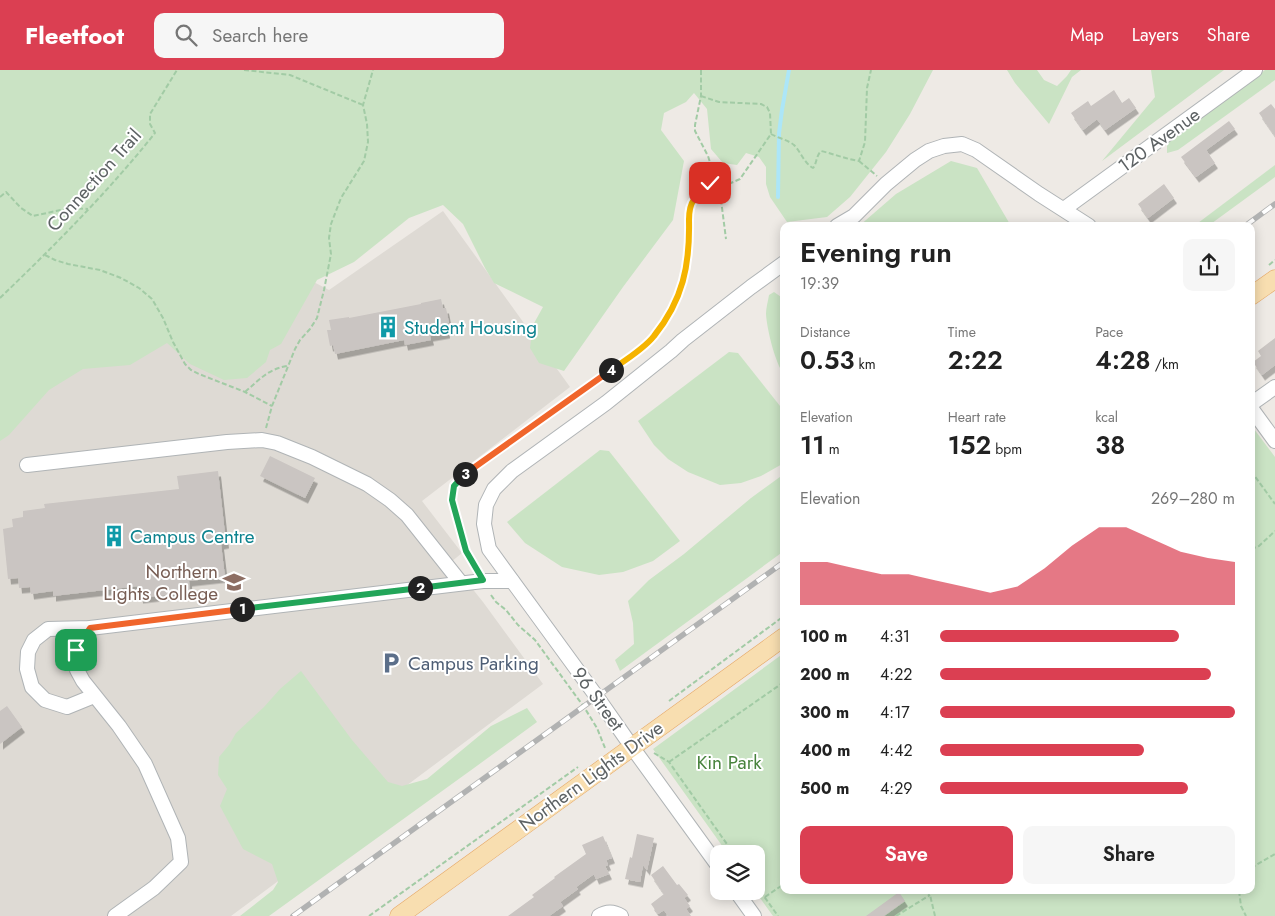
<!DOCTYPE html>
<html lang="en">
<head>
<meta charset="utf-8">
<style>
  :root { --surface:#fff; --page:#f6f6f6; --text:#222; --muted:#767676; --accent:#db3f52 }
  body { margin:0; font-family:Jost,sans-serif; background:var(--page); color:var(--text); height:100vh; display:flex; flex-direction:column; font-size:19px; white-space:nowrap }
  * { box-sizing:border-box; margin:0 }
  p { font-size:16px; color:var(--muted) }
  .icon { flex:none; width:28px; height:28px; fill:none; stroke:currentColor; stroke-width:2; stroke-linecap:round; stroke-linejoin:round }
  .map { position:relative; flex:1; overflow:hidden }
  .drawer { position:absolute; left:780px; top:152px; width:475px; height:672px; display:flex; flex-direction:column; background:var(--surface); border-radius:10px; box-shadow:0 2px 12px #0003 }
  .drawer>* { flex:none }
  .fabs { position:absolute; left:710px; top:775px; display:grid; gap:10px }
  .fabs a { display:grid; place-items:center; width:55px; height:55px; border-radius:10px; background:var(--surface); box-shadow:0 2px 12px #0003; font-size:25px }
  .pin { position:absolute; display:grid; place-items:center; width:42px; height:42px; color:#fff; margin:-21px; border-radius:10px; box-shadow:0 2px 8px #0006 }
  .km { position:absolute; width:25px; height:25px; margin:-12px; border-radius:50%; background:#222; color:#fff; font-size:14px; line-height:25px; text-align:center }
  .round { display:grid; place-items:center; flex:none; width:52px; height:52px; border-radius:10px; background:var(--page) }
  .headline { display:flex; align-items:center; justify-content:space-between; height:85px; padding:0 20px }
  h1 { font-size:28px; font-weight:600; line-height:38px }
  .metrics { display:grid; grid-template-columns:repeat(3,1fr); gap:8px; height:85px; padding:5px 20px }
  .metrics div { display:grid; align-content:center }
  .metrics b { font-size:25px; font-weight:600 }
  .metrics small { font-size:14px; font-weight:400 }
  .metrics p { font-size:14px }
  .chart { height:140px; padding:10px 20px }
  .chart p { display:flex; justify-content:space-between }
  .chart svg { width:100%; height:90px; margin-top:5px; fill:var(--accent); opacity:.7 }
  .action { display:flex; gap:10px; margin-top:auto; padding:10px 20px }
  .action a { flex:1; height:58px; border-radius:10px; background:var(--accent); color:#fff; font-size:20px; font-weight:600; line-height:58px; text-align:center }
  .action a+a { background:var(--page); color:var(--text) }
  ul { padding:0 20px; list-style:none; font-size:16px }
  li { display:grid; grid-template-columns:80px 60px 1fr; align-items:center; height:38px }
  li i { height:12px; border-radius:6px; background:var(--accent) }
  header { display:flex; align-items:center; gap:30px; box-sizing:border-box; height:70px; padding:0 25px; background:var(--accent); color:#fff }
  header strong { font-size:24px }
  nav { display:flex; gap:28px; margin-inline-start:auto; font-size:18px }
  .search { width:350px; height:45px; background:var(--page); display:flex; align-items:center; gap:12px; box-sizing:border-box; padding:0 18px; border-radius:10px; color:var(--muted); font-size:19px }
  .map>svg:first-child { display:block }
  .education { fill:#dedad4 }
  .green { fill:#cae3c4 }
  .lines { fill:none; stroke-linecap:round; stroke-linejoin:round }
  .stream { stroke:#ace6f8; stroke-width:4 }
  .building { fill:#cac5c2; filter:url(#shadow) }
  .minor-casing { stroke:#b0b4b6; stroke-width:16 }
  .major-casing { stroke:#e6a867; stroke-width:19 }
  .path { stroke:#a2cba5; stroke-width:2; stroke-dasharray:5 2.5; stroke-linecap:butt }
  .minor { stroke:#fff; stroke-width:14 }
  .major { stroke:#f8deb0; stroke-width:18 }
  .rail-casing { stroke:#b1b2b2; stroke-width:5.5 }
  .rail { stroke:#fff; stroke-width:4; stroke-dasharray:11; stroke-linecap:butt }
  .split-1-casing { stroke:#fff; stroke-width:10 }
  .split-2-casing { stroke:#fff; stroke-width:10 }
  .split-3-casing { stroke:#fff; stroke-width:10 }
  .split-4-casing { stroke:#fff; stroke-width:10 }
  .split-5-casing { stroke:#fff; stroke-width:10 }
  .split-6-casing { stroke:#fff; stroke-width:10 }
  .split-1 { stroke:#f0652b; stroke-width:6 }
  .split-2 { stroke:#22a559; stroke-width:6 }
  .split-3 { stroke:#22a559; stroke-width:6 }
  .split-4 { stroke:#f0652b; stroke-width:6 }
  .split-5 { stroke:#f5b400; stroke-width:6 }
  .split-6 { stroke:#f5b400; stroke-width:6 }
  .labels { text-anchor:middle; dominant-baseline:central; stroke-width:4; stroke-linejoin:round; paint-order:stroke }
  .street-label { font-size:19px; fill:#5d6264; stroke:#fff }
  .culture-label { font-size:19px; fill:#0d838f; stroke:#fff; text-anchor:start }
  .education-label { font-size:19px; fill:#785e54; stroke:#fff; text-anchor:end }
  .service-label { font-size:19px; fill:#4e5e75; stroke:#fff; text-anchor:start }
  .park-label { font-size:19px; fill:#48833d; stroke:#fff }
</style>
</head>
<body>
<header>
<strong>Fleetfoot</strong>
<div class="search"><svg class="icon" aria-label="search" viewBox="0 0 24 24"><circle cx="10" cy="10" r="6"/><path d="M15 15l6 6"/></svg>Search here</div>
<nav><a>Map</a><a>Layers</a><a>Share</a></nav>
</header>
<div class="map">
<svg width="1275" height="846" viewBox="0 0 1275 846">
  <defs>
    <filter id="shadow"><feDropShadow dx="3" dy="5.5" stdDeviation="0" flood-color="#0004"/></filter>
  </defs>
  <rect width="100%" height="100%" fill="#eeeae5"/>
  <polygon class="education" points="443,141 570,317 422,431 462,483 451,492 483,532 543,614 231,846 0,846 0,337 237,172 329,220"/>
  <g class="green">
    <polygon points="0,0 933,0 910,44 886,82 850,127 827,147 787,152 770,127 766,114 766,97 759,87 746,83 737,95 723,93 711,79 707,39 694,23 686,32 664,43 661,60 684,91 673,150 623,217 564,301 539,293 530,278 533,255 543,237 494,213 485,198 463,154 443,135 409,148 354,192 317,210 281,274 270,280 266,292 247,308 224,310 190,294 167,273 130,295 83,299 49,320 9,365 0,371"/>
    <polygon points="1007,0 1037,0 1044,10 1057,16 1067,6 1071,0 1081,0 1072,7 1049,54 1015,13"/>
    <polygon points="1151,0 1224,0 1102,91 1155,27"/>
    <polygon points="1265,0 1275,0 1275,10 1178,80 1167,83 1167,71"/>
    <polygon points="951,91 977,98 1011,156 859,156 896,124"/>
    <polygon points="1275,95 1275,107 1208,156 1194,156"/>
    <path d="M774,222L784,229V305C775,292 767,260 766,244C766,238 768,231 769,225Z"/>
    <polygon points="729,282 738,283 784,341 784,393 761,406 741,413 720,415 688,402 668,389 654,375 638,351"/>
    <polygon points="1251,355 1275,387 1275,846 773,846 755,821 756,821 756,784 728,784 653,679 784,583 784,821 1251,821"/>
    <polygon points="600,380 609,381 680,471 653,491 623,502 599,505 562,497 525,473 507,452"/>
    <polygon points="784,404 784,481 620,601 615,590 634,574 633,553 628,531 649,510 684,484 751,428"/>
    <polygon points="301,601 352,670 388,712 402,716 427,709 491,656 527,638 537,652 474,698 269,846 240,846 273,820 278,812 272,794 243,779 220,736 227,719 218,705 219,687 229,675 236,663 264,637 280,619"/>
  </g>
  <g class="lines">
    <polyline class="stream" points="778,127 779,63 782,40 789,0"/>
  </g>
  <g class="building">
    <polygon points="1114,20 1122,33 1129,28 1136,38 1105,60 1097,49 1083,60 1071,43 1088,31 1091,36"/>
    <polygon points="1271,34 1275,39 1275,66 1259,43"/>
    <polygon points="1229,51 1235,59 1206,80 1215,93 1196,107 1181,87"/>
    <polygon points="1164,114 1174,128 1148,148 1138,134"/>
    <polygon points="441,229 443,238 446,238 449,253 446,254 447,263 430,266 431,270 405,275 404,270 335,284 333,275 330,276 327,260 331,260 329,250 349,247 349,248 421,234 421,233"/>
    <polygon points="1275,268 1275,295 1262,305 1253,292 1261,286 1258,281"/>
    <polygon points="270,386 315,408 305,428 260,406"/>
    <polygon points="218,401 226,473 221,474 225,507 189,511 190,522 140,528 139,516 53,526 53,521 31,524 30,517 19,518 18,508 8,509 3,459 13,457 12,449 23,447 23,441 45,438 44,434 179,419 177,406"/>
    <polygon points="7,636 22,657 0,674 0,641"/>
    <polygon points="637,764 654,768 647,800 643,795 640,812 625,809 630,787 632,788"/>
    <polygon points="603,766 612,788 606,790 608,795 605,796 609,804 596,809 594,804 576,817 578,819 560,832 563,836 549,846 508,846 534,827 532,825 555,808 554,807 586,784 582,775"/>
    <polygon points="663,796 677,815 679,814 688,825 684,828 690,836 686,839 691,846 668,846 664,840 658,844 651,834 664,824 651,805"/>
    <polygon points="899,822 905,831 884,846 866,846"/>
  </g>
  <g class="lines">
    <g class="minor-casing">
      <g id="minor">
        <polyline points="1064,139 1255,0"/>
        <polyline points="837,156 854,146 886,114 915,90 929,81 944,76 962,74 976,80 1039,124 1089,156"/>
        <polyline points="1251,334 1275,317"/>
        <polyline points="1251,338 1275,371"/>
        <polyline points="27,395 227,372 262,370 277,373 312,387 367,414 390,430 407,445 461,513"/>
        <polyline points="90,558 76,580 77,600 83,611 119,656 145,694 178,768 181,792 154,818 115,846"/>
        <polyline points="94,626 67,637 45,630 32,617 27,599 28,582 34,570 48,559 90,558 483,511 512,511"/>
        <polyline points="719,797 632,677 597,627 489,479 484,454 486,435 494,419 512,401 606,333 671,281 683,270 751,217 784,193"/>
        <polyline points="736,821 754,846"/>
        <path d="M599,846C607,841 613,841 621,846"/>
      </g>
    </g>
    <g class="major-casing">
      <g id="major">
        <polyline points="1251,226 1275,209"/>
        <polyline points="399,846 784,567"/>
      </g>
    </g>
    <g class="path">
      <polyline points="244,0 290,5 363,35"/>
      <polyline points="701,0 701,26 695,55 695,61 708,86 715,108"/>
      <polyline points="701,26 719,32 761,34 767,37 770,43 771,64 740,109 724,116"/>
      <path d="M771,64C778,68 788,70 794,75C801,82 804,93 813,98C817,93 816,86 821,81C834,84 846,89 859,91L865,72L867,18L871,0"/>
      <polyline points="859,91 877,106"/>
      <circle cx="717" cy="115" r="7"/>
      <polyline points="720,122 726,169"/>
      <polyline points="0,127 6,122 21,138 33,146 70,138 88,139"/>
      <polyline points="45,185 55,190 68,194 100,200 121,208 139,218 152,229 163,248 173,272 185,294 191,300 199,304 245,322 272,336"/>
      <polyline points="1269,195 1275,190"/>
      <path d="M0,228C54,176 108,122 155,63L150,54V44L177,0"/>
      <path d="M245,322C259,310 268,299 287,296"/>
      <polyline points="266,358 272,336 295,279 300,270 310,259 317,248 324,220 331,184 329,168 331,154 341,128 364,91 368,72 367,54 363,35 373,0"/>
      <polyline points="1251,401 1275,434"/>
      <polyline points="1251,479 1259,476 1275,461"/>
      <polyline points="476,499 466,481 452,430 454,416 462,406 632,285 653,268 678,229 684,209 689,183 690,135 698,125 710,118"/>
      <polyline points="491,525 496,532 506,540 518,555 535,570 584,637 597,658 605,678"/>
      <polyline points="669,631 784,546"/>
      <polyline points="654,683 669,692 734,784"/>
      <polyline points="669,692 784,612"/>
      <polyline points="1251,798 1275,784"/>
      <polyline points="756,815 778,846"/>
      <polyline points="926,821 930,825 935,846"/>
      <polyline points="1239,821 1241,836 1246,846"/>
      <polyline points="765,827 784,814"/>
      <polyline points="369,846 578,697"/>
      <polyline points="896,846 930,825"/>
    </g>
    <use href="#minor" class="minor"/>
    <use href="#major" class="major"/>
    <g class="rail-casing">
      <g id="rail">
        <polyline points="1245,156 1275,134"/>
        <polyline points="293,846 784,492"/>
      </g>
    </g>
    <use href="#rail" class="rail"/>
  </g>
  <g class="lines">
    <g class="split-1-casing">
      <polyline id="split-1" points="76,580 90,558 242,539"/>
    </g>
    <g class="split-2-casing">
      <polyline id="split-2" points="242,539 420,518"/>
    </g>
    <g class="split-3-casing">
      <polyline id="split-3" points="420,518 483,510 466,481 452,430 454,416 465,404"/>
    </g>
    <g class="split-4-casing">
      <polyline id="split-4" points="465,404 611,300"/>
    </g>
    <g class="split-5-casing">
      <path id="split-5" d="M611,300C624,291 644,279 654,266C683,230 690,195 689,150"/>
    </g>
    <g class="split-6-casing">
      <path id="split-6" d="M689,150C689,131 694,127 710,118V113"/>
    </g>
    <use href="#split-1" class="split-1"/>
    <use href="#split-2" class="split-2"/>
    <use href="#split-3" class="split-3"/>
    <use href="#split-4" class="split-4"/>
    <use href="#split-5" class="split-5"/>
    <use href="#split-6" class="split-6"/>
  </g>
  <defs>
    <g id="building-bare" transform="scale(1.725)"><path d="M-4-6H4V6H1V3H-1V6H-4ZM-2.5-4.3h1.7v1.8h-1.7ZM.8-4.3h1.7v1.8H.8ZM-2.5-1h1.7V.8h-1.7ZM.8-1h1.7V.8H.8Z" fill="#0f9aa8" stroke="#fff" stroke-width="2.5" paint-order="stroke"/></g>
    <g id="university-bare" transform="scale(1.725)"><path d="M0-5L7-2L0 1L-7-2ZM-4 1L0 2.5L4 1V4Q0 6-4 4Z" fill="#8d6e63" stroke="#fff" stroke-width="2.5" paint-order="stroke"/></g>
    <g id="parking-bare" transform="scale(1.725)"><path d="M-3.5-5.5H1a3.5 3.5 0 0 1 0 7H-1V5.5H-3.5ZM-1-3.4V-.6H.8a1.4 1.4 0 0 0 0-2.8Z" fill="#5c6f8a" stroke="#fff" stroke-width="2.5" paint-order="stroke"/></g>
  </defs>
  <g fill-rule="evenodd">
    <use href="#building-bare" x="388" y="257"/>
    <use href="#building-bare" x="114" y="466"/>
    <use href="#university-bare" x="234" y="512"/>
    <use href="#parking-bare" x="391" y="593"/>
  </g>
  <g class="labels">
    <g class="street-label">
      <text transform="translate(1159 70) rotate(-36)">120 Avenue</text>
      <text transform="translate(94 110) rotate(-48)">Connection Trail</text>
      <text transform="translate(598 629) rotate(54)">96 Street</text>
      <text transform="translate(591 706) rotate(-36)">Northern Lights Drive</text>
    </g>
    <g class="culture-label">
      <text x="404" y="257">Student Housing</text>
      <text x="130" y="466">Campus Centre</text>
    </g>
    <g class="education-label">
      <text x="218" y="501">Northern<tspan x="218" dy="22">Lights College</tspan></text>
    </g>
    <g class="service-label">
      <text x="408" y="593">Campus Parking</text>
    </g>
    <g class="park-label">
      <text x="729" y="692">Kin Park</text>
    </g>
  </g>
</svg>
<div class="fabs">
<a><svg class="icon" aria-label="layers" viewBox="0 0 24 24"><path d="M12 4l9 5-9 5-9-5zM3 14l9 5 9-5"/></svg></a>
</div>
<div class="pin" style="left:76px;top:580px;background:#1e9e55"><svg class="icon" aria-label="arrive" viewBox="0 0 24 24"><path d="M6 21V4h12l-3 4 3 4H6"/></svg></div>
<div class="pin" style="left:710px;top:113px;background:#d93025"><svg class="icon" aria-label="check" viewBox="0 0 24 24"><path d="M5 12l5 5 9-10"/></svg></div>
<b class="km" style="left:242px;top:539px">1</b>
<b class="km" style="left:420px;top:518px">2</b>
<b class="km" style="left:465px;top:404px">3</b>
<b class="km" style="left:611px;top:300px">4</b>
<section class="drawer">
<div class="headline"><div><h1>Evening run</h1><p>19:39</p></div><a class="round"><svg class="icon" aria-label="share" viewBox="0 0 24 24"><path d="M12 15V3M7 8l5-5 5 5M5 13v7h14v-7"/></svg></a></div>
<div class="metrics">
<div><p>Distance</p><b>0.53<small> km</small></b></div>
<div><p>Time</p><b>2:22</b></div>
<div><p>Pace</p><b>4:28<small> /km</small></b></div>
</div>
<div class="metrics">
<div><p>Elevation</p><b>11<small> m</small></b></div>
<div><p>Heart rate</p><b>152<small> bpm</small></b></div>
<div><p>kcal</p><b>38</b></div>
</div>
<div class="chart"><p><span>Elevation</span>269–280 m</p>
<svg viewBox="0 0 160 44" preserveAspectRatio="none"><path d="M0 44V23L10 23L20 26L30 29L40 29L50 32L60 35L70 38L80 35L90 26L100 15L110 6L120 6L130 12L140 18L150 21L160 23V44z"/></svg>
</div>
<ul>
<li><b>100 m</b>4:31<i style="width:81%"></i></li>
<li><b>200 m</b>4:22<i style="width:92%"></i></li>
<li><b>300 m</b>4:17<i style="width:100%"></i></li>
<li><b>400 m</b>4:42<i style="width:69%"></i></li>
<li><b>500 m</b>4:29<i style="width:84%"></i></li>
</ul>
<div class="action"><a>Save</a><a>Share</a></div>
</section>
</div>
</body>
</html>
